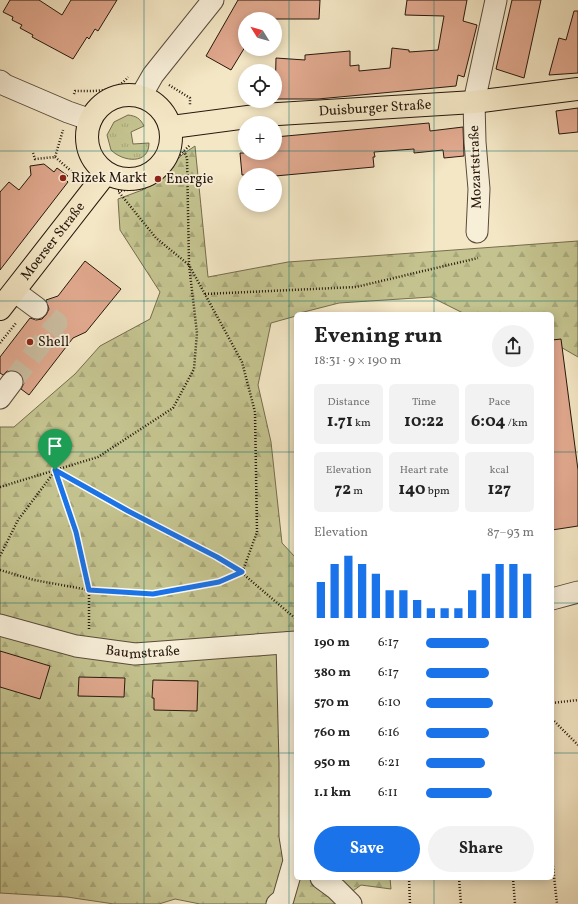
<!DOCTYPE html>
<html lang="en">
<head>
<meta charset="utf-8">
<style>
  :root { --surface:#fff; --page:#f2f2f2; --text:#222; --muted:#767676; --accent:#1a73e8 }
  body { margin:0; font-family:Vollkorn,serif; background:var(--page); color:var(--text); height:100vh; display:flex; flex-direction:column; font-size:15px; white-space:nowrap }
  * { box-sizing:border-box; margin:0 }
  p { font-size:13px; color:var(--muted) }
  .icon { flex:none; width:22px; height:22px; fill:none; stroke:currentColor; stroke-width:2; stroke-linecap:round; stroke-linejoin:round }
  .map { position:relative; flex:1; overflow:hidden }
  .side { position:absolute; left:294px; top:312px; width:260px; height:568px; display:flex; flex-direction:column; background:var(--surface); border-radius:6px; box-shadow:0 2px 10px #0003 }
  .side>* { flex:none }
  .needle { width:26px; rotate:307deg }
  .controls { position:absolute; left:238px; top:12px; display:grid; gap:8px }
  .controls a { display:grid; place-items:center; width:44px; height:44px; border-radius:50%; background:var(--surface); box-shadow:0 2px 10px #0003; font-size:20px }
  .pin { position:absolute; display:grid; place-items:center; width:34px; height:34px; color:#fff; margin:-41px -17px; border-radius:50% 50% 50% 0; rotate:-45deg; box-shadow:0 0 4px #0007 }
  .pin .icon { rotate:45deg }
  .round { display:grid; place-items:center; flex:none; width:42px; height:42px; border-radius:21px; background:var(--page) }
  .head { display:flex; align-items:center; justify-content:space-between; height:68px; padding:0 20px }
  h1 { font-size:22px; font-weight:700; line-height:30px }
  .figures { display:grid; grid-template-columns:repeat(3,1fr); gap:6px; height:68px; padding:4px 20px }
  .figures div { display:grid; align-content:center; border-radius:6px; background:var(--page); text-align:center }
  .figures b { font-size:17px; font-weight:700 }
  .figures small { font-size:11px; font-weight:400 }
  .figures p { font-size:11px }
  .chart { height:112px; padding:8px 20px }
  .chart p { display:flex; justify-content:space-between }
  .chart svg { width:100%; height:72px; margin-top:4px; stroke:var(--accent); stroke-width:6 }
  .primary-button { display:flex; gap:8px; margin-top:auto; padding:8px 20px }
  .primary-button a { flex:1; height:46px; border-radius:24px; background:var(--accent); color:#fff; font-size:16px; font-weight:700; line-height:46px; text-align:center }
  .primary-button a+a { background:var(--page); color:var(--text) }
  ul { padding:0 20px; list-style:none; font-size:13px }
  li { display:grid; grid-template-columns:64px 48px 1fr; align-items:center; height:30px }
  li i { height:10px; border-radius:5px; background:var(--accent) }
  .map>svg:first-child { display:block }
  .grass { fill:url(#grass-tufts); stroke:#756d4e }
  .forest { fill:url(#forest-firs); stroke:#756d4e }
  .building { fill:#e1a98f; stroke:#26170d }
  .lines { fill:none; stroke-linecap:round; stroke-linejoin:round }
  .minor-tunnel { stroke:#cbbda0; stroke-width:21; stroke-dasharray:21 10; stroke-linecap:butt }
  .minor-casing { stroke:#5a4b3b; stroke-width:23 }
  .major-casing { stroke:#26170d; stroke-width:24 }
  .path { stroke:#26170d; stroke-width:2.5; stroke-dasharray:1 2; stroke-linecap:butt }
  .minor { stroke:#f8efd9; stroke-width:21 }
  .major { stroke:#f4e7c5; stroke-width:22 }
  .route-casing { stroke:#fff; stroke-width:8 }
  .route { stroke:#1a73e8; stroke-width:5 }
  .grid { fill:none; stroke:#0f766e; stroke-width:1; stroke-opacity:0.55 }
  .poi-dot { fill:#8f2418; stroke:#f8efd9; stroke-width:1.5 }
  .labels { text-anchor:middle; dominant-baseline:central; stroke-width:3.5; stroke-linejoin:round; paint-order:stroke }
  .street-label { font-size:14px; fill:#26170d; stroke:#f8efd9 }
  .poi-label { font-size:14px; fill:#26170d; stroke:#f8efd9; text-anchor:start }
</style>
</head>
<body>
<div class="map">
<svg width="578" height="904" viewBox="0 0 578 904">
  <defs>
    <pattern id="grass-tufts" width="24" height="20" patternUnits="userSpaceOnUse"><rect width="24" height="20" fill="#c4c38f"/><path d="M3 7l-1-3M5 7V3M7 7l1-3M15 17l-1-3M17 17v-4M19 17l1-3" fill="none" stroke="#a8a77a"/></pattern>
    <pattern id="forest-firs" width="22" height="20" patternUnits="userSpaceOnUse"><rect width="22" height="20" fill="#c4c38f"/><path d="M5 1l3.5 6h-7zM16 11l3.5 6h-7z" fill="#a8a77a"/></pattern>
  </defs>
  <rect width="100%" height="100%" fill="#f4e7c5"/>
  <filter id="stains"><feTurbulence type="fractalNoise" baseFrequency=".005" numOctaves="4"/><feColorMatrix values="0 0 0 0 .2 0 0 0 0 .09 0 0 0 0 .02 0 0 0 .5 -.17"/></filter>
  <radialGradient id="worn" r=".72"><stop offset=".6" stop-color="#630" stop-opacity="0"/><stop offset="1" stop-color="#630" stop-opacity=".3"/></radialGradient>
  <path class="grass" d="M128,115C136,116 140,118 144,126L131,132L133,144L149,143C149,165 123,162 111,150L107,135L114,122Z"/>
  <polygon class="forest" points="195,146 208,277 288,262 578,241 578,357 552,342 552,314 465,314 431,297 339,303 296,314 296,316 271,323 258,385 271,442 282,543 296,558 296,878 390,878 391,889 361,885 335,904 200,904 175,899 159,904 114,904 67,897 0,893 0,427 14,427 75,374 100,346 150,319 160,292 120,230 118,199 145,189 183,154"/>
  <g class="building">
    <polygon points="10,0 39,0 62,15 71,0 117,0 98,31 95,29 89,39 87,37 73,59 32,37 33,35 20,28 22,25 12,20 13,17 3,12"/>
    <polygon points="238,0 320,0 319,19 245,19 245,47 231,70 206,56"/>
    <polygon points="407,0 467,0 463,21 477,25 464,77 458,75 456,86 318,99 275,99 276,58 305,60 305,55 350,51 350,66 359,65 359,71 390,68 392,48 409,50 409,52 438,50 444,16 405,15"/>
    <polygon points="512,0 541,0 524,78 496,69"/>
    <polygon points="574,11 578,11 578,73 549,75 559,38 566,40"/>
    <polygon points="578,108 578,132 559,134 556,111"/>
    <polygon points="429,123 430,131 463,127 464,156 444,158 443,150 414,153 414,149 374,152 375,157 373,157 374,167 275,176 275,175 242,175 240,153 275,153 275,137"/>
    <polygon points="44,164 54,172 57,168 68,176 65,179 68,182 0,270 0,192 9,182 19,190 31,175 30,166"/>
    <polygon points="85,261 121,289 86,332 73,338 29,395 21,389 24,383 23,377 19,373 13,370 7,371 3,375 0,373 0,357 30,318 36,320 42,319 46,315 49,309 46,300 58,296"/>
    <polygon points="561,339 578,470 578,526 552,530 552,340"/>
    <polygon points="0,651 50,666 40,699 0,687"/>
    <polygon points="79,677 125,678 124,697 78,696"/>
    <polygon points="153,680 198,681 197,711 154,710 154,698 152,698"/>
  </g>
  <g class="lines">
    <polyline class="minor-tunnel" points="12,382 57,323 37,308"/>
    <g class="minor-casing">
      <g id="minor">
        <polyline points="0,81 5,85 68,112 91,120"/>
        <polyline points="141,96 153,75 213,0"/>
        <polyline points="477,232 479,189 475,142 474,102 496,0"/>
        <polyline points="14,291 37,308"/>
        <polyline points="0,398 12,382"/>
        <polyline points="552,599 578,592"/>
        <path id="s1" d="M0,625L76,646L135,654L296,642"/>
        <polyline points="321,878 336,889 351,904"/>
        <polyline points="277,904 283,899 294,861 290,836 290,763 287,643"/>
      </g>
    </g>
    <g class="major-casing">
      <g id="major">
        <circle cx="129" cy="137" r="42"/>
        <path id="s2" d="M172,127L262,115L474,102L578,89"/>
        <path id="s3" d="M0,309L106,173"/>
      </g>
    </g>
    <g class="path">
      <polyline points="169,85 190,98 190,105"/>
      <path d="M74,94L75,91C93,91 116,93 128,77"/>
      <polyline points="33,153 35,159 55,157 63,130"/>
      <polyline points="55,157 78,177"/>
      <polyline points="118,191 144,188 167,168 190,145"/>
      <polyline points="205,294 356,287 478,258"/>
      <polyline points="0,343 16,323"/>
      <polyline points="55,471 127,511 217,557 242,573 296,619"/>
      <polyline points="55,471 76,532 89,590 89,629"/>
      <polyline points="0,487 98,457 173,408 194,369 197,333 189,265 156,238 118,191"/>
      <polyline points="0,556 18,520 55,471"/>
      <polyline points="0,570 34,580 89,590 153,594 219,582 242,573 257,532 255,412 242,362 189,265 187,158 184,151"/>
      <polyline points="552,703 578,700"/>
      <polyline points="552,719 578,745"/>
      <polyline points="552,857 557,904"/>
      <polyline points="409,878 410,904"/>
      <polyline points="459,878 461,904"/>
      <polyline points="513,878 515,904"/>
    </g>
    <use href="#minor" class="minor"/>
    <use href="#major" class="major"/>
  </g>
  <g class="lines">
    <g class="route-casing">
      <polygon id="route" points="55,470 128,511 217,557 242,572 219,582 153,594 89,590 76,532"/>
    </g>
    <use href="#route" class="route"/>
  </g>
  <path class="grid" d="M144,0V904M289,0V904M434,0V314M0,151H245M275,151H578M0,301H578M0,452H296M552,452H578M0,603H296M552,603H578M0,753H296M552,753H578M434,878V904"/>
  <g class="poi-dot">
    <circle cx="63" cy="178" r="4"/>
    <circle cx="158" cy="179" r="4"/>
    <circle cx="30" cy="342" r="4"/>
  </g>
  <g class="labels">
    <g class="street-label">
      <text stroke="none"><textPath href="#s2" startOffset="204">Duisburger Straße</textPath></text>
      <text transform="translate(476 167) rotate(-92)">Mozartstraße</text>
      <text stroke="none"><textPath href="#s3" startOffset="86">Moerser Straße</textPath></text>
      <text stroke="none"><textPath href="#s1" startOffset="146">Baumstraße</textPath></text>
    </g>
    <g class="poi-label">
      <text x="71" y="178">Rizek Markt</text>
      <text x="166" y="179">Energie</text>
      <text x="38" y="342">Shell</text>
    </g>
  </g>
  <rect width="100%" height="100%" filter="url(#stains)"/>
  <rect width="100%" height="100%" fill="url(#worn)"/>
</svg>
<div class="controls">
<a><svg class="needle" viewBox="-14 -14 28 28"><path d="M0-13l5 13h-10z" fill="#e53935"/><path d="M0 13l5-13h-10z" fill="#767676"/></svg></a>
<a><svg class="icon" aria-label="locate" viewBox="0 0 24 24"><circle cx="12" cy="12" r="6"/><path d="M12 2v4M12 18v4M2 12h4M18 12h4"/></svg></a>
<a>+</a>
<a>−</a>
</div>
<div class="pin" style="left:55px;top:470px;background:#1e9e55"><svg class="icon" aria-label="arrive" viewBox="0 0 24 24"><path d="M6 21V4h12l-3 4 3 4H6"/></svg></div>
<section class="side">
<div class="head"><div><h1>Evening run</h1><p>18:31 · 9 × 190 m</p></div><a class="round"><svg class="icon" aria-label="share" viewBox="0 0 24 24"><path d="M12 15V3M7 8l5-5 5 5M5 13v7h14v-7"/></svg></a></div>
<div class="figures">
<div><p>Distance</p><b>1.71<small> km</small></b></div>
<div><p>Time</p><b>10:22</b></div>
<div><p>Pace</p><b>6:04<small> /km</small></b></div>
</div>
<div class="figures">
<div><p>Elevation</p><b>72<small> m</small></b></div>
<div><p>Heart rate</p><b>140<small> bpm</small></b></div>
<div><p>kcal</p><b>127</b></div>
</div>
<div class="chart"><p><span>Elevation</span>87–93 m</p>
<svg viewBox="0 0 160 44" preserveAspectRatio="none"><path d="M5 44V22M15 44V11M25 44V6M35 44V11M45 44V17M55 44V27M65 44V27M75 44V33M85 44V38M95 44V38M105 44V38M115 44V27M125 44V17M135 44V11M145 44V11M155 44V17"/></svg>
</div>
<ul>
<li><b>190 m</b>6:17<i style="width:58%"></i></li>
<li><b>380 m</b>6:17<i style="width:58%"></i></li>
<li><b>570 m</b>6:10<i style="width:62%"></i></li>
<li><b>760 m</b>6:16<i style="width:58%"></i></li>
<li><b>950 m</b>6:21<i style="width:55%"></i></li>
<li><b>1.1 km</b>6:11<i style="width:61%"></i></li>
</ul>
<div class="primary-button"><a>Save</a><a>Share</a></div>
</section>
</div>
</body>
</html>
